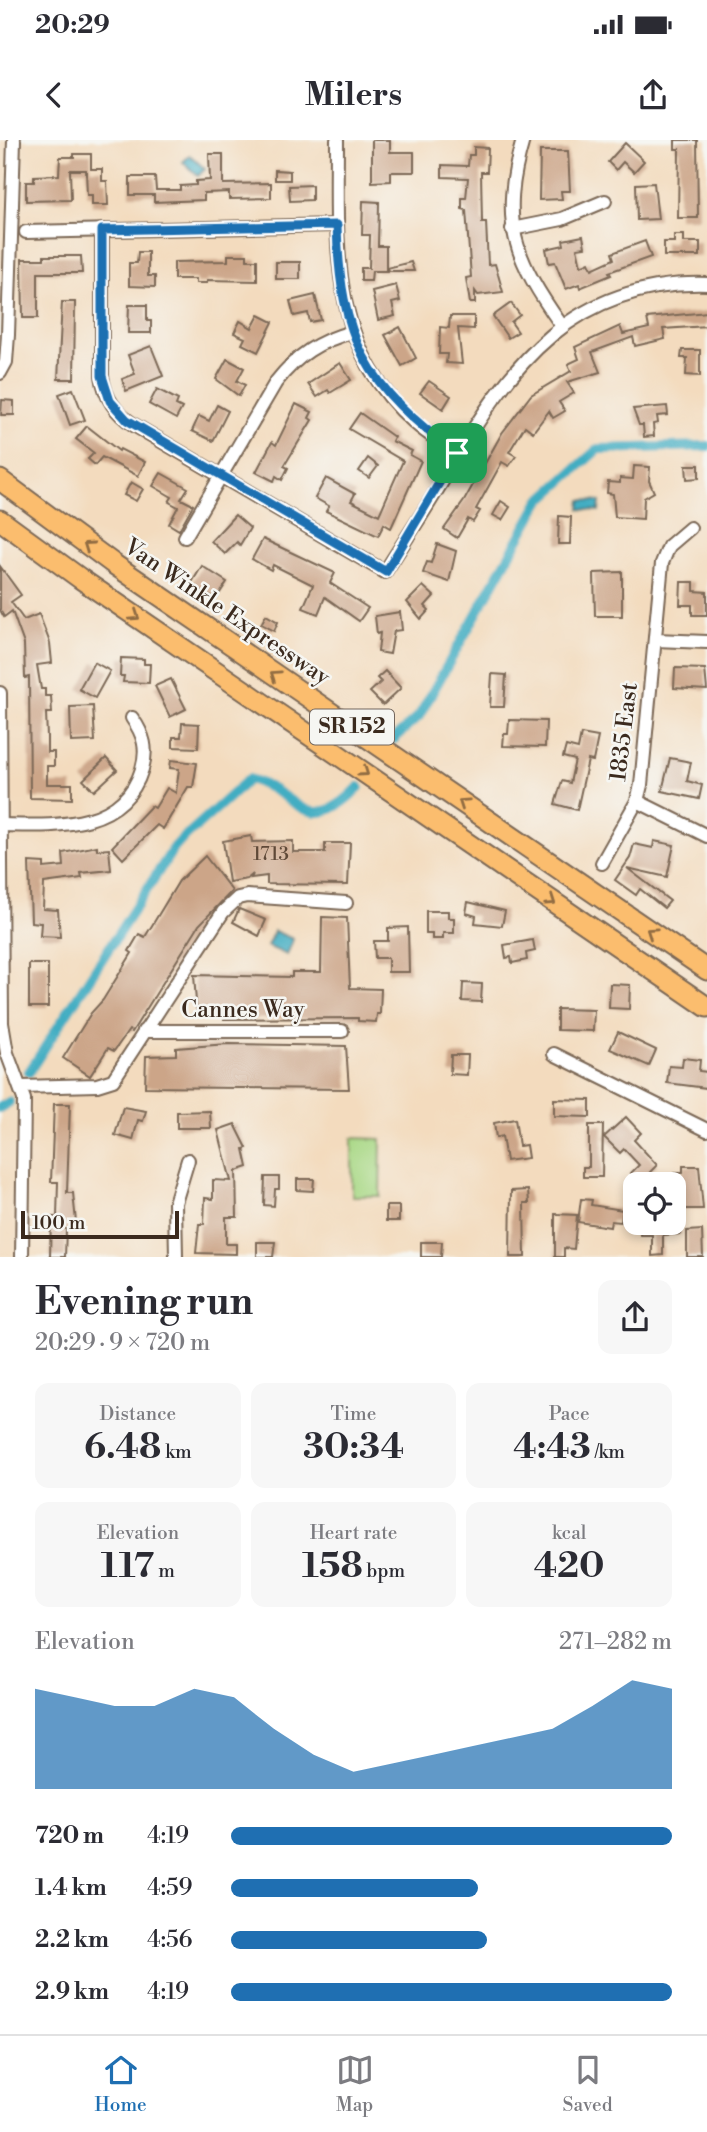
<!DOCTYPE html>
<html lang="en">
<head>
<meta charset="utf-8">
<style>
  :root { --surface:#fff; --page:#f7f7f7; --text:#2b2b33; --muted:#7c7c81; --line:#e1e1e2; --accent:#1f6fb2 }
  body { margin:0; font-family:"Libre Bodoni",serif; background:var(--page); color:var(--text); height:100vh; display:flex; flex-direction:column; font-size:26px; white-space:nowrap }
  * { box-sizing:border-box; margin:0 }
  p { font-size:23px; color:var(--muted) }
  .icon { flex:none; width:38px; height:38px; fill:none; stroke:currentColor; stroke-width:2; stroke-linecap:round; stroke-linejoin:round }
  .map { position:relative; height:1117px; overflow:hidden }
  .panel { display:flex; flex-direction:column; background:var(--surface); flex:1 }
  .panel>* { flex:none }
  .buttons { position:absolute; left:623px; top:1032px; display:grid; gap:14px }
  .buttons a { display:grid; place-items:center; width:63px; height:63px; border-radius:14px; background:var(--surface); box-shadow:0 4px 10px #0003; font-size:35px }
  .scale { position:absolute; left:21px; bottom:18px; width:158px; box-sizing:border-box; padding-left:7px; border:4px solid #3b2a1e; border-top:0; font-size:19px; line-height:24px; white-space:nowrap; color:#3b2a1e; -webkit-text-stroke:5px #f6f6f2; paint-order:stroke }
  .pin { position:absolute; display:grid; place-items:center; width:60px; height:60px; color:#fff; margin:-30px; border-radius:14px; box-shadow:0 4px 10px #0006 }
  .round { display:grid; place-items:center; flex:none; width:74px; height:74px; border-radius:14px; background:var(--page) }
  .head { display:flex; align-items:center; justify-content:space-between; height:119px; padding:0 35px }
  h1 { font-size:38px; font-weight:800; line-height:52px }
  .figures { display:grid; grid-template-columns:repeat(3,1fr); gap:10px; height:119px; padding:7px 35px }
  .figures div { display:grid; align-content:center; border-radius:14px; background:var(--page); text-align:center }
  .figures b { font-size:35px; font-weight:800 }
  .figures small { font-size:19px; font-weight:400 }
  .figures p { font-size:19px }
  .chart { height:196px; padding:14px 35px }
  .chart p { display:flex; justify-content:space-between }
  .chart svg { width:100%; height:126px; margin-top:7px; fill:var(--accent); opacity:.7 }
  ul { padding:0 35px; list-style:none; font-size:23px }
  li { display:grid; grid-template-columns:112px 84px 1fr; align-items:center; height:52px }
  li i { height:18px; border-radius:9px; background:var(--accent) }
  .status { display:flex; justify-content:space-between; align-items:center; height:49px; padding:0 35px; background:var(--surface); direction:ltr }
  .status svg { height:19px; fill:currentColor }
  header { display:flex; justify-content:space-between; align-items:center; height:91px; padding:0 35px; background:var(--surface); font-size:32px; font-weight:800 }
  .tabs { display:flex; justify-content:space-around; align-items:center; height:98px; border-top:2px solid var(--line); background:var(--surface); font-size:19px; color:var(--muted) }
  .tabs a { display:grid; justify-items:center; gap:4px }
  .tabs .on { color:var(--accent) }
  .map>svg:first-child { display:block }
  .green { fill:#a9d885; stroke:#728152; stroke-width:2 }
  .water { fill:#43adc2; stroke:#3f6c70; stroke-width:2 }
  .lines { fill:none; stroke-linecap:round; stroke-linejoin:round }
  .canal { stroke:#43adc2; stroke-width:10 }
  .building { fill:#cca588 }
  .street-casing { stroke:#7b6856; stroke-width:16 }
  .primary-casing { stroke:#7b6856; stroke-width:23 }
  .street { stroke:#fff; stroke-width:12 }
  .primary { stroke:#fbbd6e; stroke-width:19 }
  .oneway { stroke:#916c42 }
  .route-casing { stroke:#fff; stroke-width:14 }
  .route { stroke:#1f6fb2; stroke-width:9 }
  .labels { text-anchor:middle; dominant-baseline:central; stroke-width:5; stroke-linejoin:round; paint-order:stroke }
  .number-label { font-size:19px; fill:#5f4938 }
  .shield { fill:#f6f6f2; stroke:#73675e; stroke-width:2 }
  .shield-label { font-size:21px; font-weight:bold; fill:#3b2a1e }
  .street-label { font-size:23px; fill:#3b2a1e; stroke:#f6f6f2 }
</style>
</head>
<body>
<div class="status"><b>20:29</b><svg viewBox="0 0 49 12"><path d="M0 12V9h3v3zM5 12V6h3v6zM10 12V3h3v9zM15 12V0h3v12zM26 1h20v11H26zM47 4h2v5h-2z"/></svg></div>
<header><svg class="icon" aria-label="back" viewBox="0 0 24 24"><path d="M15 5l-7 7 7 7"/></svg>Milers<svg class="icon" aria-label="share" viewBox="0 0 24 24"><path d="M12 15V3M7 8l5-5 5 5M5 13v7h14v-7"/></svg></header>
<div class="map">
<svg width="707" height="1117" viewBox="0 0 707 1117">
  <rect width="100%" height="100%" fill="#f6f6f2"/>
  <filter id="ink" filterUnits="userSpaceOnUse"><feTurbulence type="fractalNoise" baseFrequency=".0143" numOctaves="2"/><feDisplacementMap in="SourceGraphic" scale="14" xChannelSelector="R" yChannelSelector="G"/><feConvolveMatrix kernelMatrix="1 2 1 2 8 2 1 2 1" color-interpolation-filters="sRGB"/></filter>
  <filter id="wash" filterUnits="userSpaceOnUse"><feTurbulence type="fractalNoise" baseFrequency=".00686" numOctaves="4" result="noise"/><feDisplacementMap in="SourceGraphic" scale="28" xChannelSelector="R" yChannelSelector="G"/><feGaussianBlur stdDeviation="1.57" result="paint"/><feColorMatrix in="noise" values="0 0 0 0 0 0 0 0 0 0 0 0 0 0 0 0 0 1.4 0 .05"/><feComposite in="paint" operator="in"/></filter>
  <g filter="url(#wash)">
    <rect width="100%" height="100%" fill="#f3dbbe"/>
    <polygon class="green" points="352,998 381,999 380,1056 352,1056"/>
    <g class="water">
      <polygon points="190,15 205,29 198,36 183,22"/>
      <polygon points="581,360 600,361 599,371 580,369"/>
      <polygon points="274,791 293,799 287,815 267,806"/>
    </g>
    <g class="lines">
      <g class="canal">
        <polyline points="394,599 419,576 540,361 598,309 707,306"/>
        <path d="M29,932L175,706L249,639C299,653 307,701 359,647"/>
        <polyline points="0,968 9,962"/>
      </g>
    </g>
    <g id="blocks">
      <g class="building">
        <polygon points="372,0 390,0 390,12 414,12 414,32 391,32 391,41 372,42"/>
        <polygon points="675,0 697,0 698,78 678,78 679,9 675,9"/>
        <polygon points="625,3 644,21 634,32 623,22 616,30 608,22"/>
        <polygon points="474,7 488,8 487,32 481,32 482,82 486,82 488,125 495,124 503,152 478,155 475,151 475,163 470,163 466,138 471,137 466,70 462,69 462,58 466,58 468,38 442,37 442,25 468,26 469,15 474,15"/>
        <polygon points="540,11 568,11 570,51 561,51 562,59 539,60"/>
        <polygon points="74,14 91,14 91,29 102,29 102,41 107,41 108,65 92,65 92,55 87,55 86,30 70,30 71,60 26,61 26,42 34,42 34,36 59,35 60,17 74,17"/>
        <polygon points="209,14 223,14 223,44 271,43 271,58 229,59 229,52 204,53 204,60 154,62 154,55 130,55 130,37 155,37 156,50 180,50 180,46 196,45 196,41 210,40"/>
        <polygon points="275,30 290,31 290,40 275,40"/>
        <polygon points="654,43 658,79 637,80 636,44"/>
        <polygon points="312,45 312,60 290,61 289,46"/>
        <polygon points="363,61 379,62 378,106 386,106 386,131 372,131 371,141 361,141 361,128 369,128 370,95 362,95"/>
        <polygon points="674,95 684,95 684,102 700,102 700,116 664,116 664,102 674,102"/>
        <polygon points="583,96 585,107 577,108 581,126 589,122 592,129 614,119 612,113 645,101 651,117 609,132 611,135 580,148 579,144 566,149 555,122 549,123 546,109 564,105 563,100"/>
        <polygon points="138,112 148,112 148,136 155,136 155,147 129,146 129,123 137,123"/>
        <polygon points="228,115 247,115 247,120 257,120 257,141 207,140 207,143 196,143 196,139 174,139 174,122 228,121"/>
        <polygon points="44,116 81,116 82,133 38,133 38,178 23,178 22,119 44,119"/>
        <rect x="276" y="122" width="24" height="17"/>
        <polygon points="411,122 414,131 388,131 387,128"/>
        <polygon points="396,145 400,161 392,163 395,176 378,180 372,151"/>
        <polygon points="315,155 321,180 310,182 308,173 294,176 290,161"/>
        <polygon points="62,162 75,162 74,239 58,239"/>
        <polygon points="511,163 520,175 511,182 518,192 508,198 493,176"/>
        <polygon points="129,165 147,165 147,181 151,181 151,193 128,193"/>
        <polygon points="707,172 707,186 663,189 665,199 635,206 633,197 592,212 600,232 567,242 574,253 559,262 565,271 553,278 549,271 533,292 525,286 509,312 516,316 509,326 502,322 476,369 480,371 473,382 468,379 457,398 444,389 464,361 502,293 531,255 571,231 568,224 579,219 575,207 620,186 623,194 649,188 647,178"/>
        <polygon points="259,175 273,182 258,212 242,204 245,198 234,193 240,181 252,188"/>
        <polygon points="450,176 474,176 474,189 458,188 462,224 446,223 447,214 439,214 440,187 449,188"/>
        <polygon points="400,187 416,218 402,226 385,195"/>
        <polygon points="151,206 163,236 126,251 122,239 135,234 128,215"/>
        <polygon points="682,210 700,210 700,236 686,235 687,218 681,218"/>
        <polygon points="227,219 244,228 237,241 245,245 239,256 216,239"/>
        <polygon points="340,223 351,240 330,253 328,250 317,257 308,244"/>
        <polygon points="429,241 451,256 443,269 420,253"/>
        <polygon points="73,249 85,280 70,285 59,254"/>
        <polygon points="157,249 178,260 176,265 182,268 176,279 149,264"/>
        <polygon points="2,260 14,261 14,275 1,275"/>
        <polygon points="296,264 312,272 309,278 312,280 284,326 288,328 282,340 276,336 274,341 256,332 272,302 276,305"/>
        <polygon points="217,265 228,271 213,301 192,291 199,276 209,281"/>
        <polygon points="667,266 668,275 657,276 658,283 653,284 654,296 644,297 643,285 639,285 633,269"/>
        <polygon points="360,273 394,297 392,301 412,311 410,315 421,321 391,388 384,384 378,396 326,371 329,366 315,358 326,338 355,354 351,361 379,375 403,321 349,289"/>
        <polygon points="87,286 119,311 120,309 145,322 138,336 102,317 95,325 88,319 94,313 76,299"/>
        <polygon points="368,318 378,326 369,338 359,331"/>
        <polygon points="686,325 699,325 699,338 687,339"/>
        <polygon points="634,326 650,327 649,341 654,352 644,358 643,379 615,377 613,354 607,353 608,342 620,343 620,338 633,339"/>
        <polygon points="161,333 188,348 181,359 193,365 179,390 169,384 178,367 169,362 172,357 153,346"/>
        <polygon points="131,342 143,349 136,361 124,355"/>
        <polygon points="501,361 510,367 502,380 493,375"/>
        <polygon points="235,375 250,388 240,405 237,402 225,414 211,401"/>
        <polygon points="559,376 571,377 570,404 558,404"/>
        <polygon points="263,399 335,433 330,443 368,468 359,481 325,457 318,474 303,468 313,445 273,425 271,430 252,419"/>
        <polygon points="437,404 456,411 449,442 423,433 427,422 431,423"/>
        <polygon points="0,426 21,455 11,462 24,480 39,474 50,503 52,523 37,525 41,549 45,549 45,556 51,556 52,573 46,573 47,597 47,612 54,612 54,626 47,626 47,644 72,644 72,659 30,658 29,537 25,538 24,504 12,471 4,477 0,470"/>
        <polygon points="202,426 227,442 216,459 191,444"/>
        <polygon points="622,432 622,476 595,476 594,433"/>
        <polygon points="681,442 694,442 694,451 707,452 707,475 692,475 692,465 680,465"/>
        <polygon points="423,446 434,456 425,466 429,470 421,479 407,462"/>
        <polygon points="400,472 402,490 394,491 390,514 378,512 380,493 377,494 375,476"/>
        <polygon points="266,475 278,482 274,491 261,484"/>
        <polygon points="121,518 144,519 144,524 150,524 149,543 123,542 124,536 120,536"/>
        <polygon points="94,522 110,531 95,558 79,549"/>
        <polygon points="675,528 705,529 707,550 674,548"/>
        <polygon points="385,531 401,548 383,565 370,552 381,542 377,538"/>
        <polygon points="492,534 506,535 504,567 490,567"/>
        <polygon points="171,539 186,569 170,577 155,546"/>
        <polygon points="93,566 95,601 71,602 70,567"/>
        <polygon points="509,580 546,581 545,607 503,606 504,594 508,594"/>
        <polygon points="182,583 199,584 198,608 173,607 173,597 181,597"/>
        <polygon points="581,594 598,597 593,621 588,620 577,670 555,664 562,641 570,643 575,620 563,617 566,606 578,609"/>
        <polygon points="106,618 117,630 94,651 83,640"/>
        <polygon points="670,618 691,622 687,641 702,645 699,659 662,651"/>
        <polygon points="171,620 197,623 193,647 188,647 163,689 157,685 123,719 112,707 151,666 155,668 167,648 176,653 179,629 170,628"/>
        <polygon points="251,696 252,702 293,701 293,712 325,712 325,703 350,703 348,745 267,744 267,736 251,738 253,734 247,739 229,742 223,701"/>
        <polygon points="654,701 674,705 667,737 627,728 670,761 664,768 640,749 636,755 615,740 630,718 634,704 653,708"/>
        <polygon points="97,706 97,710 109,709 111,730 81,733 82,738 44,743 43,769 58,770 60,797 40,796 41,783 31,782 29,722 44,723 44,728 64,726 63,713"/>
        <polygon points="205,716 232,751 199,785 132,892 129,890 114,911 108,908 90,936 63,918 91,873 103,860 132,813 129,811 139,794 145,797 179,741"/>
        <polygon points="468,762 505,771 502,786 475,783 476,776 466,773"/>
        <polygon points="239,769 266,780 259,796 233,782"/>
        <polygon points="426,771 448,771 448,778 454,778 454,793 443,793 443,799 432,799 432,794 426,794"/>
        <polygon points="322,777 347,778 350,848 381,849 380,874 377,874 376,882 358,881 358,878 224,879 224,875 197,875 194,835 292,837 292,832 321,832"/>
        <polygon points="408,787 409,832 388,832 388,818 375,818 374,801 388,801 388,788"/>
        <polygon points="533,800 535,811 526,813 527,820 512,823 511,817 506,818 504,805"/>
        <rect x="29" y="824" width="19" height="43"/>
        <polygon points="463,843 482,844 481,862 462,861"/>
        <polygon points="610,844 630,845 629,869 609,868"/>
        <polygon points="557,869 594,870 593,891 557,890"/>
        <polygon points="618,892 656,910 649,926 610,909"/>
        <polygon points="228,904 346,906 349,949 145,947 146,916 176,915 176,908"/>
        <polygon points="451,915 468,915 467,935 450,934"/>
        <polygon points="683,918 700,920 699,931 707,932 707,948 667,943 669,926 682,927"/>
        <polygon points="554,959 590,960 590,977 554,976"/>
        <polygon points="54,964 70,964 67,1053 73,1053 76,1082 72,1082 72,1089 66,1089 65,1117 50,1117 51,1077 57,1077 58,1042 51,1042"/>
        <polygon points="123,967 146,971 143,981 138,980 133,1000 115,995"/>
        <polygon points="210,971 211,988 177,988 177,972"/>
        <polygon points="626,977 641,993 634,1000 657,1025 650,1032 655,1038 647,1045 642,1045 631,1033 639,1025 624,1009 620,1013 604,997"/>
        <polygon points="515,979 519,1006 526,1005 528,1018 506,1021 502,996 496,998 494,983"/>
        <polygon points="235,984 247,1008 244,1009 248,1027 236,1031 237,1077 226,1077 226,1104 236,1104 236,1114 196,1113 199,1084 204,1084 205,1058 213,1059 213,1040 231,1041 218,990"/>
        <polygon points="589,985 603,985 602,1037 583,1037 583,1027 589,1027"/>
        <polygon points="683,1026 699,1026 703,1069 682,1069 682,1050 674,1050 674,1033 683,1033"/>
        <polygon points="265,1037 279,1037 279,1049 275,1049 274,1066 264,1065"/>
        <polygon points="297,1039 314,1039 313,1051 297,1050"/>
        <polygon points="528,1050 529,1063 524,1063 525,1117 510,1117 511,1051"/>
        <polygon points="581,1059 592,1060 591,1065 623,1070 621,1082 611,1081 610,1087 578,1082"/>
        <rect x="386" y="1066" width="13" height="15"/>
        <polygon points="555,1074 577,1075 574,1109 564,1108 564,1117 555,1117"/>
        <polygon points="640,1083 680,1083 681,1094 663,1095 663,1115 652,1116 652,1095 640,1095"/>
        <polygon points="702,1090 703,1117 687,1117 687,1091"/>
        <polygon points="257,1102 275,1102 273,1117 257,1117"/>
        <polygon points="421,1102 442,1102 441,1117 421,1117"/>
      </g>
    </g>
  </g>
  <g filter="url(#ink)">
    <use href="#blocks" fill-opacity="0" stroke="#7b6856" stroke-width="2"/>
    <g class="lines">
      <g class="street-casing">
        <g id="street">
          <path d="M337,0C337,104 328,206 414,282C427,294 443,303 457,313"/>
          <path d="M523,0C499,82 514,118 562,186"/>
          <polyline points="512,89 562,79 605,61"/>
          <path d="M102,90V236C105,258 115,273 134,285L385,432C407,397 430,363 450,328C510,224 575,140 707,144"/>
          <polyline points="26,92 337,85"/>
          <polyline points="0,233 6,222 8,195 14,0"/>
          <path d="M185,397L276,242C297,215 319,201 352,192"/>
          <polyline points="655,500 707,502"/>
          <polyline points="0,553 2,883 7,913 24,959 22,1117"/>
          <polyline points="637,661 707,696"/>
          <path d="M2,685C54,686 123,691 142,629C148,609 144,595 132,578"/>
          <polyline points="602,723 637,661 641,645 662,423 669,406 690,388"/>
          <polyline points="144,891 342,891"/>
          <polyline points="554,914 707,990"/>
          <polyline points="21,947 97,945 113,940 223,772 238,758 247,756 346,763"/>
          <polyline points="176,1117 175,1063 188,1020"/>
        </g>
      </g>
      <g class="primary-casing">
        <g id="primary">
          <polyline points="0,340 115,425 707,830"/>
          <polyline points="0,380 81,439 707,867"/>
        </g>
      </g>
      <use href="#street" class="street"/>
      <use href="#primary" class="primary"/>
    </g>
    <defs><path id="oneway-chevron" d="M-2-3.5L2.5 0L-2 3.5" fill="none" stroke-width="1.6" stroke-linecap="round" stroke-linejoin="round" transform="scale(1.75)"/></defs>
    <g class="oneway">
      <use href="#oneway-chevron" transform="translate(88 406) rotate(-145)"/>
      <use href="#oneway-chevron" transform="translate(135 476) rotate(34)"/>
      <use href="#oneway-chevron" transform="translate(275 535) rotate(-146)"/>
      <use href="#oneway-chevron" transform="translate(364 632) rotate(35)"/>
      <use href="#oneway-chevron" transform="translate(463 663) rotate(-146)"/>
      <use href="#oneway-chevron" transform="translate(551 761) rotate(34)"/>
      <use href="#oneway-chevron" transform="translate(651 792) rotate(-146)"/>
    </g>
  </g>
  <g class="lines" filter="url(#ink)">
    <g class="route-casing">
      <path id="route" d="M337,85C340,198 365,247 457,313L386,432L127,280L110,261L102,236V90Z"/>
    </g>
    <use href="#route" class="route"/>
  </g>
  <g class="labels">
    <g class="number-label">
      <text x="271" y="714">1713</text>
    </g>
    <rect class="shield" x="310" y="569.5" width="84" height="35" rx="5"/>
    <g class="shield-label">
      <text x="352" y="587">SR 152</text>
    </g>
    <g class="street-label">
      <text transform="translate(227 472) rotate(34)">Van Winkle Expressway</text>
      <text transform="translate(624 592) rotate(-83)">1835 East</text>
      <text x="243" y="870">Cannes Way</text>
    </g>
  </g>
</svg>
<div class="buttons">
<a><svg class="icon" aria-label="locate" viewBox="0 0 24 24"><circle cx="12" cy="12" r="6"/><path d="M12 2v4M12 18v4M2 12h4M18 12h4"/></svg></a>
</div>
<div class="scale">100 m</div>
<div class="pin" style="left:457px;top:313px;background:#1e9e55"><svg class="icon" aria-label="arrive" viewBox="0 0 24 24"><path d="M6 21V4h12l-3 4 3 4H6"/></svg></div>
</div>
<section class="panel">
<div class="head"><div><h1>Evening run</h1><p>20:29 · 9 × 720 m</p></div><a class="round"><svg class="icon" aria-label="share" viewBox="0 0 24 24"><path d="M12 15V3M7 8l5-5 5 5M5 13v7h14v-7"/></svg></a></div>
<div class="figures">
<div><p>Distance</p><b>6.48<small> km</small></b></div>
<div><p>Time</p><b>30:34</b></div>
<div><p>Pace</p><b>4:43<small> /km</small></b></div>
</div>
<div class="figures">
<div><p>Elevation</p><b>117<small> m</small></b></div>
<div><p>Heart rate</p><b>158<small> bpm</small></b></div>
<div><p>kcal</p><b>420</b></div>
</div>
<div class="chart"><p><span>Elevation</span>271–282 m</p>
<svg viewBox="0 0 160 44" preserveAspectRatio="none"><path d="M0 44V9L10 12L20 15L30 15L40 9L50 12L60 23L70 32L80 38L90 35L100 32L110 29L120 26L130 23L140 15L150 6L160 9V44z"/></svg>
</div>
<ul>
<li><b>720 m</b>4:19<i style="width:100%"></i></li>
<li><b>1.4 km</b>4:59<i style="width:56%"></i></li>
<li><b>2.2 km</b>4:56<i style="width:58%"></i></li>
<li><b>2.9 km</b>4:19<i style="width:100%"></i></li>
</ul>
</section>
<nav class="tabs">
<a class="on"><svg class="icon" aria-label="home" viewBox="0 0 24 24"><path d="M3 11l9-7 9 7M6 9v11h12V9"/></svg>Home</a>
<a><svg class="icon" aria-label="map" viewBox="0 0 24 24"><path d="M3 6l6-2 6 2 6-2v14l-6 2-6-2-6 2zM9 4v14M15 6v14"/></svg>Map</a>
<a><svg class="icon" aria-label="saved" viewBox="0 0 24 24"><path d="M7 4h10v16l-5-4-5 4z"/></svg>Saved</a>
</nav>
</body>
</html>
